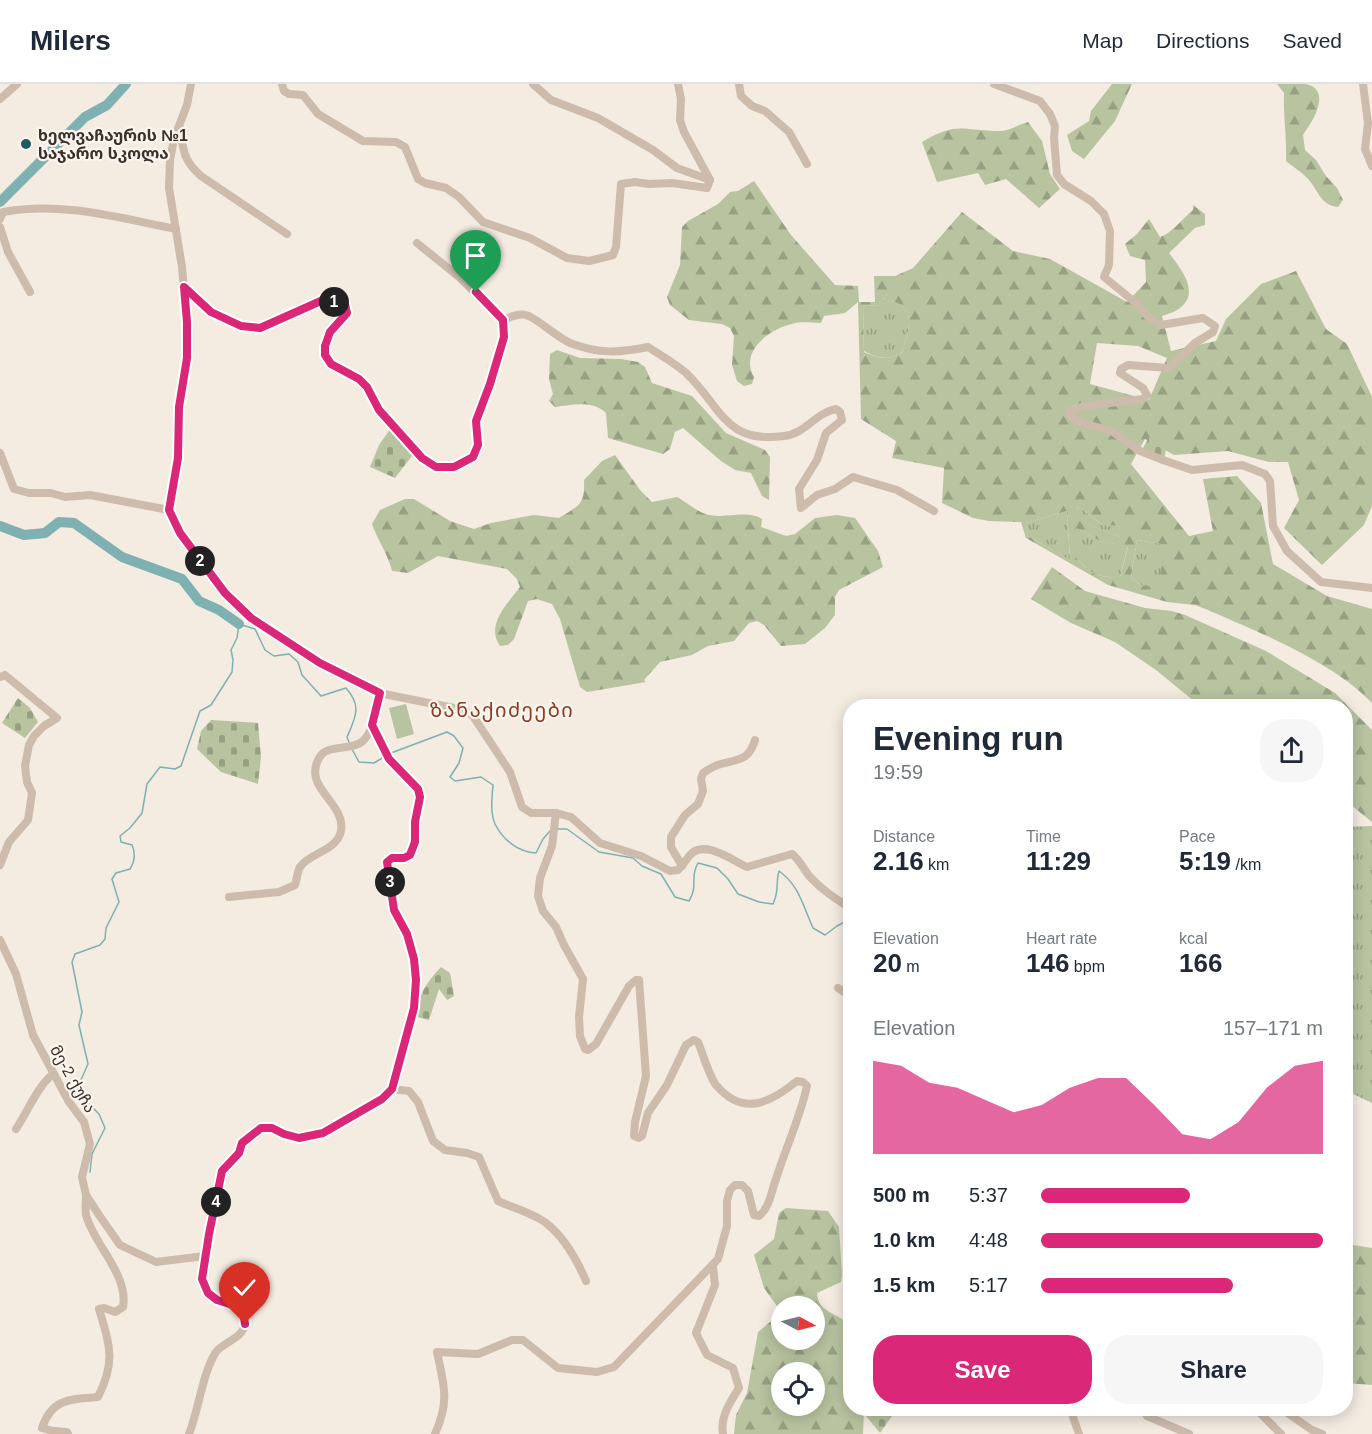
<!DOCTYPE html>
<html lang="en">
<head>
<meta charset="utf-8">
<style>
  :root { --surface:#fff; --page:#f6f6f7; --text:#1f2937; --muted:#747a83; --line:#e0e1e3; --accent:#db2777 }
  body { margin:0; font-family:Arial,"Noto Sans Georgian",sans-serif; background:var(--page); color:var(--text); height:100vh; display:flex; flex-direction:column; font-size:22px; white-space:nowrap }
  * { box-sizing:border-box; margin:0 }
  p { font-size:20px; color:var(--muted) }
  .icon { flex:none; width:33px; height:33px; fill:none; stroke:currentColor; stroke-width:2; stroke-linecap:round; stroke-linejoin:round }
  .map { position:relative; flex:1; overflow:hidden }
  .details { position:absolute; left:843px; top:615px; width:510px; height:717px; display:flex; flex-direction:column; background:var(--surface); border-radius:24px; box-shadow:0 3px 15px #0003 }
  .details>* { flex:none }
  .needle { width:39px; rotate:97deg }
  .fabs { position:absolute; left:771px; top:1212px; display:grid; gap:12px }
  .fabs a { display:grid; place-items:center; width:54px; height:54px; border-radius:50%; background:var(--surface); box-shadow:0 3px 15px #0003; font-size:30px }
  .pin { position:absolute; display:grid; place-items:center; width:51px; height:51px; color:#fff; margin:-62px -26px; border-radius:50% 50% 50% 0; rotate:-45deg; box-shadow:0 0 6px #0007 }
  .pin .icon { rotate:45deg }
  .km { position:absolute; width:30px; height:30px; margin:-15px; border-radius:50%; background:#222; color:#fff; font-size:16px; line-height:30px; text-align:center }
  .round { display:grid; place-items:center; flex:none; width:63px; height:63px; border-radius:24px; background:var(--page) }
  .head { display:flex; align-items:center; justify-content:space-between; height:102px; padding:0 30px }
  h1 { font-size:33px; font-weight:700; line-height:45px }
  .stats { display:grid; grid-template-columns:repeat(3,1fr); gap:9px; height:102px; padding:6px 30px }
  .stats div { display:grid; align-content:center }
  .stats b { font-size:26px; font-weight:700 }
  .stats small { font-size:16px; font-weight:400 }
  .stats p { font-size:16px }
  .chart { height:168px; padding:12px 30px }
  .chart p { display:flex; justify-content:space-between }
  .chart svg { width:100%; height:108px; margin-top:6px; fill:var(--accent); opacity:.7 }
  .cta { display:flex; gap:12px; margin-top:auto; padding:12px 30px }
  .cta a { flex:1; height:69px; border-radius:24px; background:var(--accent); color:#fff; font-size:24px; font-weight:700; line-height:69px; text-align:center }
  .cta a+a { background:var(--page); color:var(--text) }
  ul { padding:0 30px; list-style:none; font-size:20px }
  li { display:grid; grid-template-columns:96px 72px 1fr; align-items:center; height:45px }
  li i { height:15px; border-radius:8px; background:var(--accent) }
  header { display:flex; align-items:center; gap:36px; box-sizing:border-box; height:84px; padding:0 30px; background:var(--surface); border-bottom:2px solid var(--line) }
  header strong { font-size:28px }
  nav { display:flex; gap:33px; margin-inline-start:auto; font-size:21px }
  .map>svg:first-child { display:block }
  .grass { fill:url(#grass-tufts) }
  .forest { fill:url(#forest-firs); fill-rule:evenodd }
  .cemetery { fill:url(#cemetery-stones) }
  .pitch { fill:#b8c4a0 }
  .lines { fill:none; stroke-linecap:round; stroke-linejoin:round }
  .stream { stroke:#7fb0b2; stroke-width:1.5 }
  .river { stroke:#7fb0b2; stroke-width:10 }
  .minor { stroke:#cdbbac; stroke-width:8 }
  .route-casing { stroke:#fff; stroke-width:12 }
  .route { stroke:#db2777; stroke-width:8 }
  .poi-dot { fill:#1f5a5e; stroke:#fbf5ee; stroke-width:2 }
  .labels { text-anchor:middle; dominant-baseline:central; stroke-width:4.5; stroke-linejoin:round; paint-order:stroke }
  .poi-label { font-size:16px; font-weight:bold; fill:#3b302b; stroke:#fbf5ee; text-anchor:start }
  .street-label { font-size:16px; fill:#3b302b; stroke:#fbf5ee }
  .quarter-label { font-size:20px; letter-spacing:1.5px; fill:#8c3b22; stroke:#fbf5ee }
</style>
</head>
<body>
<header>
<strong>Milers</strong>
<nav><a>Map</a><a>Directions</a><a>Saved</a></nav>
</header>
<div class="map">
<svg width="1372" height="1350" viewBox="0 0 1372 1350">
  <defs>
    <pattern id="grass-tufts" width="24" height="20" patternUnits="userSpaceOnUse" patternTransform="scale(1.5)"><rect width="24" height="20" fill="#b8c4a0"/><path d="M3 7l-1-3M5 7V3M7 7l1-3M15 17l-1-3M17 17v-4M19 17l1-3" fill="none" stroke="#97a083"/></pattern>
    <pattern id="forest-firs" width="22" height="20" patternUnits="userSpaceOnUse" patternTransform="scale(1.5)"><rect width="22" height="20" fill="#b8c4a0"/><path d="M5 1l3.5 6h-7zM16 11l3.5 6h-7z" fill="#97a083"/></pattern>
    <pattern id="cemetery-stones" width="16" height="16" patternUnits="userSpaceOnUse" patternTransform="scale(1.5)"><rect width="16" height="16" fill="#b8c4a0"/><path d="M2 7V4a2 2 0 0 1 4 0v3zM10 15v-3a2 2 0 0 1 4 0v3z" fill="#97a083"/></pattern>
  </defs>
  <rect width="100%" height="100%" fill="#f4ebe1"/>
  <g class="grass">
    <path d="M882,214C887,216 892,217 897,219C918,228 906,253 902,269C888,277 878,274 864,267L863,222L879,221Z"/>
    <polygon points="1078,422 1103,441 1120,442 1120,453 1076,436"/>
    <polygon points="1067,427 1070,476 1028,452 1026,439"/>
    <path d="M1076,444L1100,457L1128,462L1120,493C1095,493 1092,491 1076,473Z"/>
    <polygon points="1137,456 1168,461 1158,504 1140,501 1131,493"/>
    <polygon points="1372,742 1372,1019 1351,1009 1346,1004 1346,743"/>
  </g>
  <g class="forest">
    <polygon points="1112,0 1132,0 1115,37 1084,75 1072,67 1067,51 1089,37 1091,27"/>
    <path d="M1277,0C1286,0 1297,0 1306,0C1333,6 1312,39 1303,51L1305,66L1316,76L1326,92L1337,104L1343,116L1338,123C1320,121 1319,107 1308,95C1302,88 1293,83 1286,77C1287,53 1283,31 1284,9Z"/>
    <path d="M1028,38L1042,57L1050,90L1060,105L1039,124L1006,95L985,101L978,89L937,98L922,58C956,38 960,46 996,47C1008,48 1017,41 1028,38Z"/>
    <path d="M754,97L791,151L835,201L858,202L859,218H875L874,192H895L913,184L962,128L1013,167L1050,175L1127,218L1146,198L1145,176L1130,172L1125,160L1137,150L1149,135L1160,153C1171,150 1183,134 1193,126V121L1205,130V141L1195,144L1169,169C1180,184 1201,208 1180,224C1175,228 1168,230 1162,232L1171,267L1216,257L1226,235L1261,200L1296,187L1326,245L1347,260L1372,313V422L1364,441L1322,481L1284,444L1299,416L1288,378H1269L1228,367L1174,371L1145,355L1131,380L1189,452L1213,447L1203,395L1237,392L1261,419L1273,480L1327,512L1372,525V619C1332,577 1260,549 1208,526L1195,521L1167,518L1108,501L1026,454L1021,438L989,437L973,434L942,419L944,384L892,374L896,357L861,335L858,218L845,229L824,232L821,239C811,239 801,237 792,240C769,245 739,268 754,293L752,300L744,302L737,297L732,281L734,252L730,244L722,240L689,236L670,221L667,213L680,181L682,143L688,137L718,120L730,108L738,107ZM883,214C887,217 892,217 897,219C918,228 906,253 902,269C888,277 878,274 864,268L863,222L879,221ZM1097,259L1138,262L1167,274L1149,316L1090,300ZM1078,422L1103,441L1120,442V453L1077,436ZM1067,427L1070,475H1069L1028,452L1026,439ZM1076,444L1100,457L1128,463L1120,493C1095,493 1092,491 1076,473ZM1137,456L1167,461L1157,503L1140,501L1131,493Z"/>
    <path d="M557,266L580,274L621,275L638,278L645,283L652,299L692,312L726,349L765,366L770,373L769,416L762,412L751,389L735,386L721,377L683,344L675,348L670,365L663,370L608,354L606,329C592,316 573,321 555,323L549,317L553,310L549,295L550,270Z"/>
    <path d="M615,371L640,406L652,418L677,413C686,418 696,427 706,430C724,436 746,425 762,435L761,443L786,452L795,450L815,434L837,431L855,434L878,467L883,483L839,506L835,513V531L825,544L805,560L781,562L764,541L757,537L749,539L734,557L708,562L692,571L660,578L644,596L646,598L587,608L580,603L560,535L552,520L537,515L528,517L514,555L508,561L500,562C485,541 508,519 520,503L517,495L507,485L438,472L408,489L392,487C388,470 378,457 372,440L380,426L405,415H414L450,437L474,445L491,439L534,431L559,434C579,421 585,422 584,396L602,377Z"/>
    <polygon points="1052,483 1085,507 1145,524 1172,527 1185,531 1266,567 1335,609 1372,646 1372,738 1346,717 1346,622 1200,622 1156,586 1115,558 1071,539 1031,515"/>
    <path d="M786,1124L828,1127L839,1143L842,1191L841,1198L817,1209C818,1230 839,1228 850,1242V1324L864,1325L863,1350H734L736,1331L747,1309L758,1248L777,1232L779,1225L764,1204L754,1171L774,1155L779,1129ZM782,1222H814V1256H782ZM782,1288H814V1322H782Z"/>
    <polygon points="1346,1160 1372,1164 1372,1301 1346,1299"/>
  </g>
  <g class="cemetery">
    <polygon points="391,344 415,368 395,394 370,383 379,361"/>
    <polygon points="1149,353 1167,362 1164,374 1142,366"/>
    <polygon points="18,614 30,624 38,638 25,654 2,639"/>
    <polygon points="211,636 258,639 261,673 258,700 221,688 197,665 201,647"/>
    <path d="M441,883L450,889L454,912L447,916L439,905L429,936L417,933C418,911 426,899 441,883Z"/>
    <polygon points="868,1325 868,1324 897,1325 880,1349 866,1332"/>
  </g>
  <polygon class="pitch" points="406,620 414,650 397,655 389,624"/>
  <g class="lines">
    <g class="stream">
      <polyline points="352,665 359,678 374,679 384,673"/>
      <path d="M391,669L447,648L454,652L463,664L459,679L450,693L455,697L481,693L493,701C492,713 490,728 495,740C503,756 518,768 536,769L543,755L550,747"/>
      <path d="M556,745H567L599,768L633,774L642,782L661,790L675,813L689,817C699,800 689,795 698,779L717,784L728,795L738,810L759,818L773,820C780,805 775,800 779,787C799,801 803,822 813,844L825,851L837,842L850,835"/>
      <path d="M90,1088L92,1070L105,1044L99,1030L76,1007L88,980L79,941L82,928L72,878L75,870L100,861L105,855L106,844L119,818L112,795L116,789L130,785C135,777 136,770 132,761L121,758L120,752L130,744L142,729L147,700L160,683L175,685L181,682L200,627L211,621L232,588L233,576L231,566L237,554L239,540L255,545L265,566L274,572L289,570L298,578L302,591L321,612L346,604C362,622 356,633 347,653L349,658"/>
    </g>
    <g class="river">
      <polyline points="0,118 85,33 107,21 126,0"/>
      <polyline points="0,442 24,451 45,449 59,438 74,439 122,473 182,495 199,517 219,526 239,540"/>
    </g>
    <g class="minor">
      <path d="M191,0L187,21L174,55L170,76L169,104L182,183L187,238V274L179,323L178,374L169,426L180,449L225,509L251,534L287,559L320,579L379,609L464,626L473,632L510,688L522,723L531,729H556L571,733L600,759L641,772L670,787L678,786C683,781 686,776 690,771C704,755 732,776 747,783L792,770C800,776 804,786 810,793C822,806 836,815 850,824"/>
      <polyline points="282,0 284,7 289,10 303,11 318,30 363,57 396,58 405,63 418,95 425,99 446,104 459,113 483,138 530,154 567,174 589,177 613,171 616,163 621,100 635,98 649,100 672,99 707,104 710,96 684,48 680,36 681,15 678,0"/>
      <polyline points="533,0 551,16 598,34 653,66 677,84 710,96"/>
      <polyline points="739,0 741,12 752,22 765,27 789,48 807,80"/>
      <polyline points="994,0 1040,17 1050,30 1055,42 1054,54 1057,91 1064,100 1091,117 1104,130 1110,147 1109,181 1104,193 1137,220 1149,234 1161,241 1203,234 1215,242 1213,248 1195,259 1169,284 1128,281 1121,285 1120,289 1143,304 1147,311 1143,315 1084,322 1069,327 1071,332 1080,338 1113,348 1140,367 1163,376 1192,386 1242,381 1265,390 1270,397 1273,442 1287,467 1321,498 1372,504"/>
      <polyline points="1363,0 1368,39 1365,65 1372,82"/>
      <polyline points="0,15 17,0"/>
      <path d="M180,44C183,67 184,77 201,92L287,150"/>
      <path d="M0,135L3,128C62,117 119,134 176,145"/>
      <polyline points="0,143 8,168 30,208"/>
      <path d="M417,159L459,193L503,236C510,233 519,229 526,231C537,234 556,253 570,259C599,270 618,269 648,263C660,271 675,279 686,289C722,323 724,360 784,352C805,350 815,329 836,325L840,328L842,336L826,349L817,376L799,405L801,424L817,411L835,405L853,393L897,406L934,427"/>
      <path d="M184,203C204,221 230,246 259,244C263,244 268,241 272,240C299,229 315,210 345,220L347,229L330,248L325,262V271L331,280L359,295L367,303L379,326L422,374L436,383H454L473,373L475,368L478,361L476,337L490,300L504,253L503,236"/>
      <polyline points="0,369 14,405 29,409 51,409 65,413 90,411 169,426"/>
      <polyline points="0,593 5,591 57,634 44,642 34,652 29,661 25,682 27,698 32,709 28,736 9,758 0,781"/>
      <path d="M372,641L389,675L418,705L420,713L415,738V757L410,771L404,774H392L387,778C387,791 390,817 395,828C402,844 411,857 414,874C423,919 401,962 392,1005"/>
      <path d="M682,782L671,763V753L685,731L698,720L703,707L701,695L703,689C709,685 715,681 721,680C740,675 749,676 755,656"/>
      <path d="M229,813L279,808L295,801C297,796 297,788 300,783C309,769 337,767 341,747C346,719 304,705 318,676C326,658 351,668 363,657C375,645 377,624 379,609"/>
      <polyline points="0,856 16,890 33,951 69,1018 84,1038 90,1060 82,1093 86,1111 99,1131 120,1161 156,1178 205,1172"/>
      <polyline points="838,904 850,912"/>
      <path d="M16,1045C28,1027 37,1003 53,990"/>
      <path d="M713,1183L715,1201L696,1249L707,1271L733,1284L739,1304C730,1318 720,1333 723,1350"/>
      <polyline points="1073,1324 1073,1333 1079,1350"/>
      <polyline points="1142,1324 1147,1332 1189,1350"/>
      <polyline points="1255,1324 1281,1350"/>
      <polyline points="1280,1324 1312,1346 1322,1350"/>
      <path d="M68,1350L67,1348L53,1347L42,1344C52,1314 71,1315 98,1313C116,1277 110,1262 99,1225L104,1224L115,1228L123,1223C129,1191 94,1161 86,1131C85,1126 86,1118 86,1112"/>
      <path d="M189,1350C199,1325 202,1290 216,1268C224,1258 243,1254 245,1240C248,1220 218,1220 209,1210C206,1207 204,1201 203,1198C200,1188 217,1095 223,1086C227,1080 235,1076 239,1070C241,1066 241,1061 244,1058C272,1029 275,1056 301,1054C325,1052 376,1022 392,1005L409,1007L418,1018L433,1057L445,1066L467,1069L479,1073L498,1117C511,1123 535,1130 546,1139C564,1153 577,1176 586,1197"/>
      <path d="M435,1350C450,1316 444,1302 437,1268L478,1270L512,1256H523L558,1284L597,1288L614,1283L718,1175L727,1142V1117L730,1106L735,1101H742L748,1107L754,1131L759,1132C770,1123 771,1108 776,1095C786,1063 800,1034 807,1002L803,998L797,997C770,1019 743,1033 716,1001C709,992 703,970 698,958L694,956L686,961L667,1001L648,1029L642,1052L639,1054L634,1052L635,1038L646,992L639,896H636L629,902L596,960L588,966L585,965L580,952L579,933L583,895L564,861L556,843L543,827L538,812L540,794L552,762L556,729"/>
    </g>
  </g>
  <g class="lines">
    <g class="route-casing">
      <polyline id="route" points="245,1240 244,1233 236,1222 217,1216 208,1209 202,1195 209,1150 222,1087 239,1069 242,1059 261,1044 272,1044 284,1050 299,1054 323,1049 382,1015 392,1005 414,924 416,896 414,875 407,850 394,826 387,778 392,774 404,774 410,771 415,758 415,738 420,713 418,705 389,675 372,641 380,609 320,579 251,534 225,509 180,449 169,426 178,374 179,323 187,274 187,238 184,203 211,228 241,242 260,244 323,216 345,220 347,229 330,248 325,262 325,271 331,280 359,295 367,303 379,326 422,374 436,383 454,383 473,373 475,368 478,361 476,337 490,300 504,253 503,236 476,208"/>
    </g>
    <use href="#route" class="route"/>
  </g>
  <circle class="poi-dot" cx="26" cy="60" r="6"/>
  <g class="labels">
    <g class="poi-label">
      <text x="38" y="51">ხელვაჩაურის №1<tspan x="38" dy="18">საჯარო სკოლა</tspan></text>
    </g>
    <g class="street-label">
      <text transform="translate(73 995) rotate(60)">მე-2 ქუჩა</text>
    </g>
    <g class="quarter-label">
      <text x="502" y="626">ზანაქიძეები</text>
    </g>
  </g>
</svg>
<div class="fabs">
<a><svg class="needle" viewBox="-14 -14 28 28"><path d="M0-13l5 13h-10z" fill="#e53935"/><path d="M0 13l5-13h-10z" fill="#747a83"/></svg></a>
<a><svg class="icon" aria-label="locate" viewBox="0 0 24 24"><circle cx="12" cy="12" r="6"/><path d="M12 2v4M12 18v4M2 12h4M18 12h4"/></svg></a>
</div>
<div class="pin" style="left:476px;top:208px;background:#1e9e55"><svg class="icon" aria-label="arrive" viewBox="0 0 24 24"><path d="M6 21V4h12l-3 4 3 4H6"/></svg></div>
<div class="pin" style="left:245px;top:1240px;background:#d93025"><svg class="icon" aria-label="check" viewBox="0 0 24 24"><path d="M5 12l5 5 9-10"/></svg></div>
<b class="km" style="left:334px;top:218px">1</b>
<b class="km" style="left:200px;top:477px">2</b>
<b class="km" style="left:390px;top:798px">3</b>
<b class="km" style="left:216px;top:1118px">4</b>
<section class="details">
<div class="head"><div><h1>Evening run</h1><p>19:59</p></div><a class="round"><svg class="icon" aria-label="share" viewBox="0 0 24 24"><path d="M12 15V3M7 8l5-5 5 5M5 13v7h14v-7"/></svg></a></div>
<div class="stats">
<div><p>Distance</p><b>2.16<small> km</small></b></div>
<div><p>Time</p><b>11:29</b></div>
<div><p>Pace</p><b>5:19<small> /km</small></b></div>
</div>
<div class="stats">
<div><p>Elevation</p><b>20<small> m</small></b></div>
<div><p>Heart rate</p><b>146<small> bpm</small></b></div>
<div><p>kcal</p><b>166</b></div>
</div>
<div class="chart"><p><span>Elevation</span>157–171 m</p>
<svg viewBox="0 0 160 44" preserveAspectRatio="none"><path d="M0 44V6L10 8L20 15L30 17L40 22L50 27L60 24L70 17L80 13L90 13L100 24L110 36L120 38L130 31L140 17L150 8L160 6V44z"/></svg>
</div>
<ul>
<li><b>500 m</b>5:37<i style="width:53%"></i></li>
<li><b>1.0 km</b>4:48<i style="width:100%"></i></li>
<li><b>1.5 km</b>5:17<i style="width:68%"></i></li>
</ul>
<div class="cta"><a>Save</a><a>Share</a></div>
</section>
</div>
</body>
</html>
